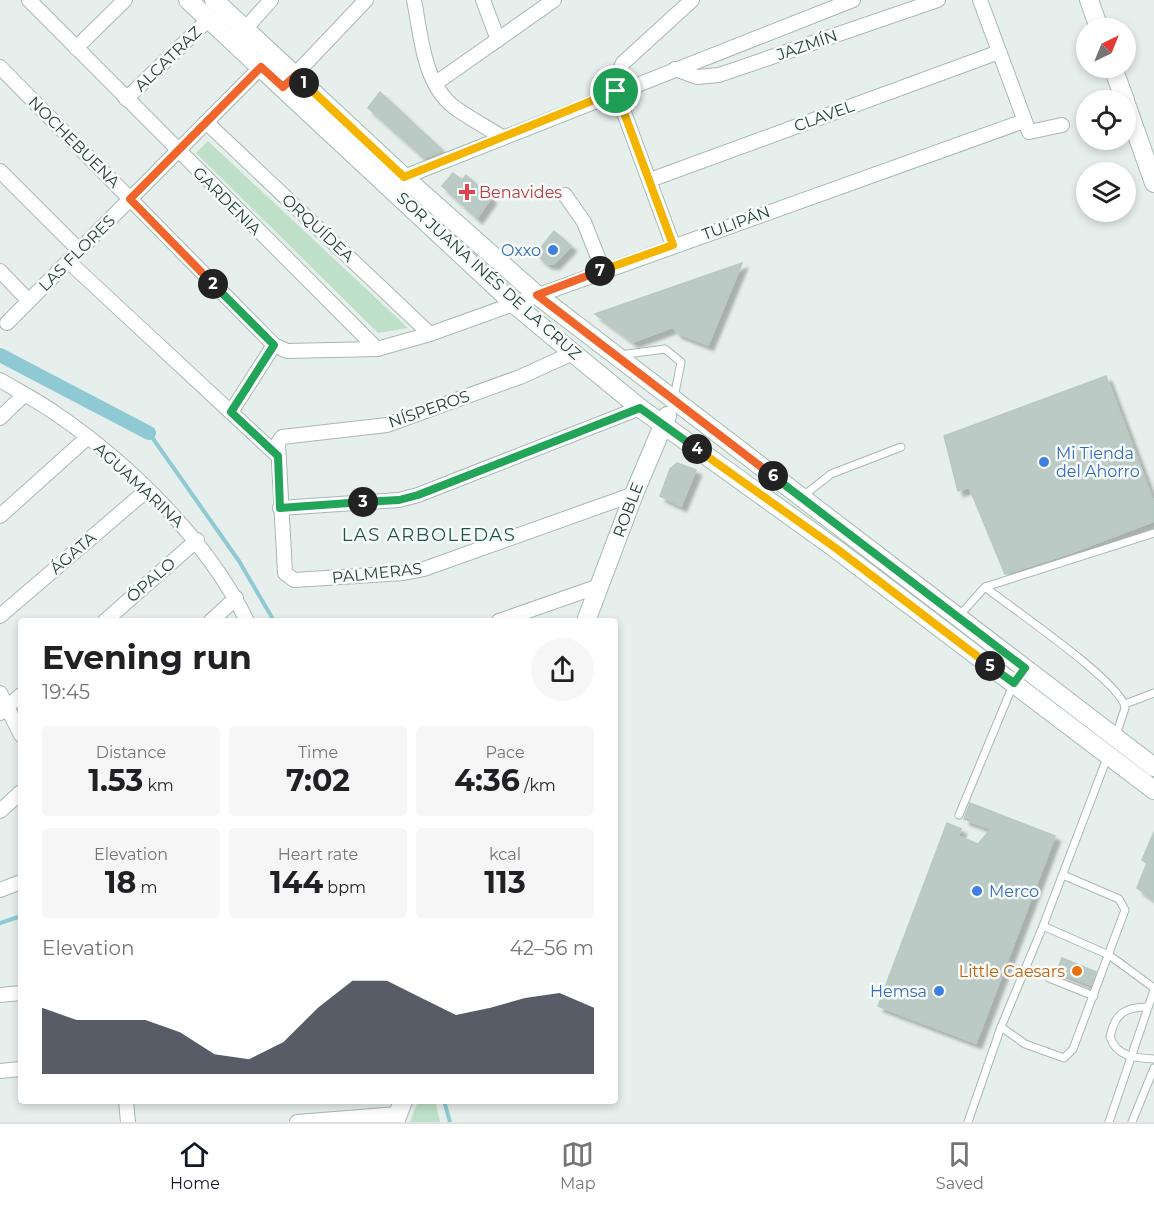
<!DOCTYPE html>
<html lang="en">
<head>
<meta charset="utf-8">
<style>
  :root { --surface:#fff; --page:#f6f6f6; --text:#202124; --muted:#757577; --line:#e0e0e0; --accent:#111827 }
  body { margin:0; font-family:Montserrat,sans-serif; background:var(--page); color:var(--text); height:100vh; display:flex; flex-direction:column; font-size:22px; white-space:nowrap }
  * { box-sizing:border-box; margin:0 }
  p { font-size:20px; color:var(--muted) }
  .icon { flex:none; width:33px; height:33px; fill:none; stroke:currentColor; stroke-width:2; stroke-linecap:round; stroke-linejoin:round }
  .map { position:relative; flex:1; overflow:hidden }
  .side { position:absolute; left:18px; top:618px; width:600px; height:486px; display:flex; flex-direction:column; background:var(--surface); border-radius:6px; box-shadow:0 3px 9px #0003 }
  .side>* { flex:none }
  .needle { width:39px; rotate:43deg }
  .tools { position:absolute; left:1076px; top:18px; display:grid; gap:12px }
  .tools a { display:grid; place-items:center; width:60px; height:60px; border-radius:50%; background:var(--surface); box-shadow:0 3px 9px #0003; font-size:30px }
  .pin { position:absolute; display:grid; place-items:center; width:51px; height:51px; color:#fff; margin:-26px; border:3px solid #fff; border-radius:50%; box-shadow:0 2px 6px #0007 }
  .km { position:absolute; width:30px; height:30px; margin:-15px; border-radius:50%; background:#222; color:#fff; font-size:16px; line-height:30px; text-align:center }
  .round { display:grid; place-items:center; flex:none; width:63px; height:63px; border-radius:32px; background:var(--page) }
  .head { display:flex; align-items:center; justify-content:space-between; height:102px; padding:0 24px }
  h1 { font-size:33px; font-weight:700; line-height:45px }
  .stats { display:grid; grid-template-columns:repeat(3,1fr); gap:9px; height:102px; padding:6px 24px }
  .stats div { display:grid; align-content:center; border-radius:6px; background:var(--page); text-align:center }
  .stats b { font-size:30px; font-weight:700 }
  .stats small { font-size:16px; font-weight:400 }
  .stats p { font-size:16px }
  .chart { height:168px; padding:12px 24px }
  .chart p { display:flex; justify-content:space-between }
  .chart svg { width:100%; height:108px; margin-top:6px; fill:var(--accent); opacity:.7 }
  .menu { display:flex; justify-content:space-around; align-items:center; height:84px; border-top:2px solid var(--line); background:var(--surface); font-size:16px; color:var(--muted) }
  .menu a { display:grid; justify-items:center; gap:3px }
  .menu .active { color:var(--accent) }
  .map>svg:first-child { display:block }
  .green { fill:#bfe0c8 }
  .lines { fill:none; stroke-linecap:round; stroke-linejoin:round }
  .stream { stroke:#8ec9d4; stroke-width:4 }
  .canal { stroke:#8ec9d4; stroke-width:14 }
  .building { fill:#bbcac4; stroke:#b8c9c2; stroke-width:1.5; filter:url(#shadow) }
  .lane-casing { stroke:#a8b8b2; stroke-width:9 }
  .street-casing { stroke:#a8b8b2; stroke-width:16 }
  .secondary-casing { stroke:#a4bbb3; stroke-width:20 }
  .lane { stroke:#fff; stroke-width:7 }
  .street { stroke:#fff; stroke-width:14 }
  .secondary { stroke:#fff; stroke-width:18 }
  .split-1-casing { stroke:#fff; stroke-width:12 }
  .split-2-casing { stroke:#fff; stroke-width:12 }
  .split-3-casing { stroke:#fff; stroke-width:12 }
  .split-4-casing { stroke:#fff; stroke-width:12 }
  .split-5-casing { stroke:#fff; stroke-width:12 }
  .split-6-casing { stroke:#fff; stroke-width:12 }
  .split-7-casing { stroke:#fff; stroke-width:12 }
  .split-8-casing { stroke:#fff; stroke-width:12 }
  .split-1 { stroke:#f5b400; stroke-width:8 }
  .split-2 { stroke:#f0652b; stroke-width:8 }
  .split-3 { stroke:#22a559; stroke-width:8 }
  .split-4 { stroke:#22a559; stroke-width:8 }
  .split-5 { stroke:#f5b400; stroke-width:8 }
  .split-6 { stroke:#22a559; stroke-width:8 }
  .split-7 { stroke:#f0652b; stroke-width:8 }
  .split-8 { stroke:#f5b400; stroke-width:8 }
  .health-dot { fill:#e0444e; stroke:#f7fbf9; stroke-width:2 }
  .shop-dot { fill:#3f7fe0; stroke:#f7fbf9; stroke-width:2 }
  .food-dot { fill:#e8710a; stroke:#f7fbf9; stroke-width:2 }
  .labels { text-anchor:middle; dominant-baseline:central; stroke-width:5; stroke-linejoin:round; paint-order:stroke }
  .street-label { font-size:16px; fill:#24423a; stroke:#f7fbf9 }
  .health-label { font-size:16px; fill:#be3a42; stroke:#f7fbf9; text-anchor:start }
  .shop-label { font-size:16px; fill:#366cbe; stroke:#f7fbf9; text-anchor:end }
  .food-label { font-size:16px; fill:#c56008; stroke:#f7fbf9; text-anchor:end }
  .neighbourhood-label { font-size:18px; letter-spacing:1.5px; fill:#1f5548; stroke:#f7fbf9 }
</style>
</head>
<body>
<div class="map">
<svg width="1154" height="1122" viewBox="0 0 1154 1122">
  <defs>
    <filter id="shadow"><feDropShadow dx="5.5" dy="5.5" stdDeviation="1.5" flood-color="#0004"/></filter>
  </defs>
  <rect width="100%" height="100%" fill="#e6efeb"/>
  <g class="green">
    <polygon points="208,141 408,328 378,333 196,153"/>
    <polygon points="418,1101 435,1101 440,1122 410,1122"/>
  </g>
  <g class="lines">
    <g class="stream">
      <polyline points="149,433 239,561 274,621"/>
      <polyline points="0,923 21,916"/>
      <polyline points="444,1101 450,1122"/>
    </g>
    <polyline class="canal" points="0,355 149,433"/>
  </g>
  <g class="building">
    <polygon points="380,92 443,151 424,158 368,108"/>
    <polygon points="453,173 462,180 466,175 491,198 477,218 442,186"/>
    <polygon points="554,231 571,246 554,264 546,263 536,254"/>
    <polygon points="742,263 708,345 677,333 673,327 633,342 595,314"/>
    <polygon points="1106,376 1154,503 1154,521 1073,552 1005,574 969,487 958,491 944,436"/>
    <polygon points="677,463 696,470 681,506 660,496 670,469"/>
    <polygon points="970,803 1055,836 976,1043 878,1006 947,823 961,829 958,836 978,844 991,829 964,819"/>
    <polygon points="1154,832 1154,900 1137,888 1147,863 1142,860"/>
    <polygon points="1062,958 1096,972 1091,985 1057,971"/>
  </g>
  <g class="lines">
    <g class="lane-casing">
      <g id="lane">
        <polyline points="620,355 665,349 681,362 674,398"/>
        <polyline points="803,496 831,474 901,447"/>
        <polyline points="985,587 1154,533"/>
        <path d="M958,617L985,587C1010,607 1124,684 1125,708L1116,735"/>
        <polyline points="1125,704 1154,693"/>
        <polyline points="959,815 1013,685"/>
        <polyline points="1063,875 1119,899 1125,910 1073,1049 1064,1058 1025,1044 1001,1027 1043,926 1107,758"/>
        <polyline points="1043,926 1109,955 1154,988"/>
        <polyline points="1049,978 1094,996"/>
        <path d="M1148,1007C1125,1007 1115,1013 1110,1037C1117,1057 1135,1058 1154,1059"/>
        <polyline points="968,1122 1001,1027"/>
        <polyline points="1109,1122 1154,990"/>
        <polyline points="1132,1122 1154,1068"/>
      </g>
    </g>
    <g class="street-casing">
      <g id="street">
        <polyline points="29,0 377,349"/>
        <path d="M414,0C421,35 423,83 454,107C469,118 486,127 502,137"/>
        <polyline points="483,0 498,40"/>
        <polyline points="980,0 1029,132 1062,125"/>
        <polyline points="245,29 271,0"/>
        <polyline points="76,48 125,0"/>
        <polyline points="0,67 274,345 287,351 377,349 430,334 1024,121"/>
        <polyline points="675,69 697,77 719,75 938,0"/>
        <polyline points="289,81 366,0"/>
        <polyline points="436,83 554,0"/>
        <polyline points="126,99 209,19"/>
        <polyline points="206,122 430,334"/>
        <polyline points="0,171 79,250"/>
        <polyline points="404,177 853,0"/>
        <polyline points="650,180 999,52"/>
        <polyline points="565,195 584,222 603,270"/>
        <polyline points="673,245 616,91 617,76 623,63 692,0"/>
        <polyline points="68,261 278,456"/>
        <polyline points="0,271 29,301"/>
        <polyline points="7,323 266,62"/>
        <polyline points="573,353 520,377 387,425 282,437 278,443 285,573 294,580 404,573 424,569 634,494"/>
        <path d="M0,380C18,391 38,401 55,413C130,464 207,540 247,621"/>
        <polyline points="231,412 274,345"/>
        <polyline points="0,418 24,395"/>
        <polyline points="280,508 399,500 418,495 640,408"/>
        <polyline points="0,516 88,437"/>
        <polyline points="0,616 147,490"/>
        <polyline points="105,621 197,540"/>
        <polyline points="211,621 236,598"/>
        <polyline points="499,621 599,586"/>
        <polyline points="0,693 21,735"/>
        <polyline points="0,713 21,695"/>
        <polyline points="0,811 21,792"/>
        <polyline points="0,890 21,882"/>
        <polyline points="0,995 21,993"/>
        <polyline points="0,1071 21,1069"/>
        <polyline points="126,1101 128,1122"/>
        <polyline points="297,1122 398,1114"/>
      </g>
    </g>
    <g class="secondary-casing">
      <g id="secondary">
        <polyline points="188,0 514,304 573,353 640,408 836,549 1154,790"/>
        <polyline points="214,0 404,177 537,295 1154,767"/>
        <polyline points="1089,0 1099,28"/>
        <polyline points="1113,68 1125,100"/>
        <polyline points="1125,101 1154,183"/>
        <polyline points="586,621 634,494 667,416"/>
        <polyline points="395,1122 403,1101"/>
      </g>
    </g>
    <use href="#lane" class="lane"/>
    <use href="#street" class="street"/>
    <use href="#secondary" class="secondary"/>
  </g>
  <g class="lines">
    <g class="split-1-casing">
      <polyline id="split-1" points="304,83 404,177 616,91"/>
    </g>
    <g class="split-2-casing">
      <polyline id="split-2" points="213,284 130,199 261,67 283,87 296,75 304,83"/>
    </g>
    <g class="split-3-casing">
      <polyline id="split-3" points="213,284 274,345 231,412 278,456 280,508 363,502"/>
    </g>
    <g class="split-4-casing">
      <polyline id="split-4" points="363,502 399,500 418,495 640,408 697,449"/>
    </g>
    <g class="split-5-casing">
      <polyline id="split-5" points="697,449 837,549 990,666"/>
    </g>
    <g class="split-6-casing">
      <polyline id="split-6" points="773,476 1025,668 1014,683 990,666"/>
    </g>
    <g class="split-7-casing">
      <polyline id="split-7" points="600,271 537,295 773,476"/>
    </g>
    <g class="split-8-casing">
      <polyline id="split-8" points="600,271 673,245 616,91"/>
    </g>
    <use href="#split-1" class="split-1"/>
    <use href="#split-2" class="split-2"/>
    <use href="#split-3" class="split-3"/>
    <use href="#split-4" class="split-4"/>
    <use href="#split-5" class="split-5"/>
    <use href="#split-6" class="split-6"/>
    <use href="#split-7" class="split-7"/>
    <use href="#split-8" class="split-8"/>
  </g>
  <path class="health-dot" d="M464 183h6v6h6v6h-6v6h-6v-6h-6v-6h6z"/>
  <g class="shop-dot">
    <circle cx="553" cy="250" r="6"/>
    <circle cx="1044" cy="462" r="6"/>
    <circle cx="977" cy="891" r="6"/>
    <circle cx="939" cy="991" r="6"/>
  </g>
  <circle class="food-dot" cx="1077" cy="971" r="6"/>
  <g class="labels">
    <g class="street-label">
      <text transform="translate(807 45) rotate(-19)">JAZMÍN</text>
      <text transform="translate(168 59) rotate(-44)">ALCATRAZ</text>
      <text transform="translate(824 116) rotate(-20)">CLAVEL</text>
      <text transform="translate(74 142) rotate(45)">NOCHEBUENA</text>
      <text transform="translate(227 201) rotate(45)">GARDENIA</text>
      <text transform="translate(736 223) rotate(-20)">TULIPÁN</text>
      <text transform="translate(318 228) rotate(43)">ORQUÍDEA</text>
      <text transform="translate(77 253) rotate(-45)">LAS FLORES</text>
      <text transform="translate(489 276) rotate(42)">SOR JUANA INÉS DE LA CRUZ</text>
      <text transform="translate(429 409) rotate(-19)">NÍSPEROS</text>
      <text transform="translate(139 485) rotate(43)">AGUAMARINA</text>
      <text transform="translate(628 510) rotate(-69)">ROBLE</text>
      <text transform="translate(73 553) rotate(-41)">ÁGATA</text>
      <text transform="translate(377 573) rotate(-6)">PALMERAS</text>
      <text transform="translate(151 580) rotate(-41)">ÓPALO</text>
    </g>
    <g class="health-label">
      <text x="479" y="192">Benavides</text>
    </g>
    <g class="shop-label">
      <text x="541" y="250">Oxxo</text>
      <text x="1056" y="453" text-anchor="start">Mi Tienda<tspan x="1056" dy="18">del Ahorro</tspan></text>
      <text x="989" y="891" text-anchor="start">Merco</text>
      <text x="927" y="991">Hemsa</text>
    </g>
    <g class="food-label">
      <text x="1065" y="971">Little Caesars</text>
    </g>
    <g class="neighbourhood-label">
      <text x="429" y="535">LAS ARBOLEDAS</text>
    </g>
  </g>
</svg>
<div class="tools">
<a><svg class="needle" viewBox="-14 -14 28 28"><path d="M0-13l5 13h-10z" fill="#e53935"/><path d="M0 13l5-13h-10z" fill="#757577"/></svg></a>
<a><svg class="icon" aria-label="locate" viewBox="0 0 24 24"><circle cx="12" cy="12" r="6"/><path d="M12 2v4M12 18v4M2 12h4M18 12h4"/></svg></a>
<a><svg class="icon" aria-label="layers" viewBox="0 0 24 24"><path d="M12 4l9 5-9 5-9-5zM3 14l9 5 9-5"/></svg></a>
</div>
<div class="pin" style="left:616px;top:91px;background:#1e9e55"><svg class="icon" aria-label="arrive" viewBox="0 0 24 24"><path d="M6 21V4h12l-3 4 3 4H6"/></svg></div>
<b class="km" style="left:304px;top:83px">1</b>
<b class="km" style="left:213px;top:284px">2</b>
<b class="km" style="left:363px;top:502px">3</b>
<b class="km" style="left:697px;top:449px">4</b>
<b class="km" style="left:990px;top:666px">5</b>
<b class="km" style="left:773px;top:476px">6</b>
<b class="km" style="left:600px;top:271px">7</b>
<section class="side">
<div class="head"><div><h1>Evening run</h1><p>19:45</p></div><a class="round"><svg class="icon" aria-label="share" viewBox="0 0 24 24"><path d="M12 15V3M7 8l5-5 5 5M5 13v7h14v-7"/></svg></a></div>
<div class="stats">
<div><p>Distance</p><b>1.53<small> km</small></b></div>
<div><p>Time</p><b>7:02</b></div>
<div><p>Pace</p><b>4:36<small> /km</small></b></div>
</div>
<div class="stats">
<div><p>Elevation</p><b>18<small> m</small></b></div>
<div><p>Heart rate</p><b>144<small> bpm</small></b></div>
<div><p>kcal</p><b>113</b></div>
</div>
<div class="chart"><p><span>Elevation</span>42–56 m</p>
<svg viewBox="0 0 160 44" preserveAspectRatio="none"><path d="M0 44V17L10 22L20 22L30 22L40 27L50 36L60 38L70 31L80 17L90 6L100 6L110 13L120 20L130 17L140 13L150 11L160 17V44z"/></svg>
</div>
</section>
</div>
<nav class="menu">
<a class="active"><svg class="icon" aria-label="home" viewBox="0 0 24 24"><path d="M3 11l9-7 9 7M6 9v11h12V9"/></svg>Home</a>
<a><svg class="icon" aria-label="map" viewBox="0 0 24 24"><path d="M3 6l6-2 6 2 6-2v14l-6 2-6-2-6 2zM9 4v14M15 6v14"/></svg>Map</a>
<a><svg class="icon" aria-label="saved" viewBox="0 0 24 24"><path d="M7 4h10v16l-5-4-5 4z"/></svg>Saved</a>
</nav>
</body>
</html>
